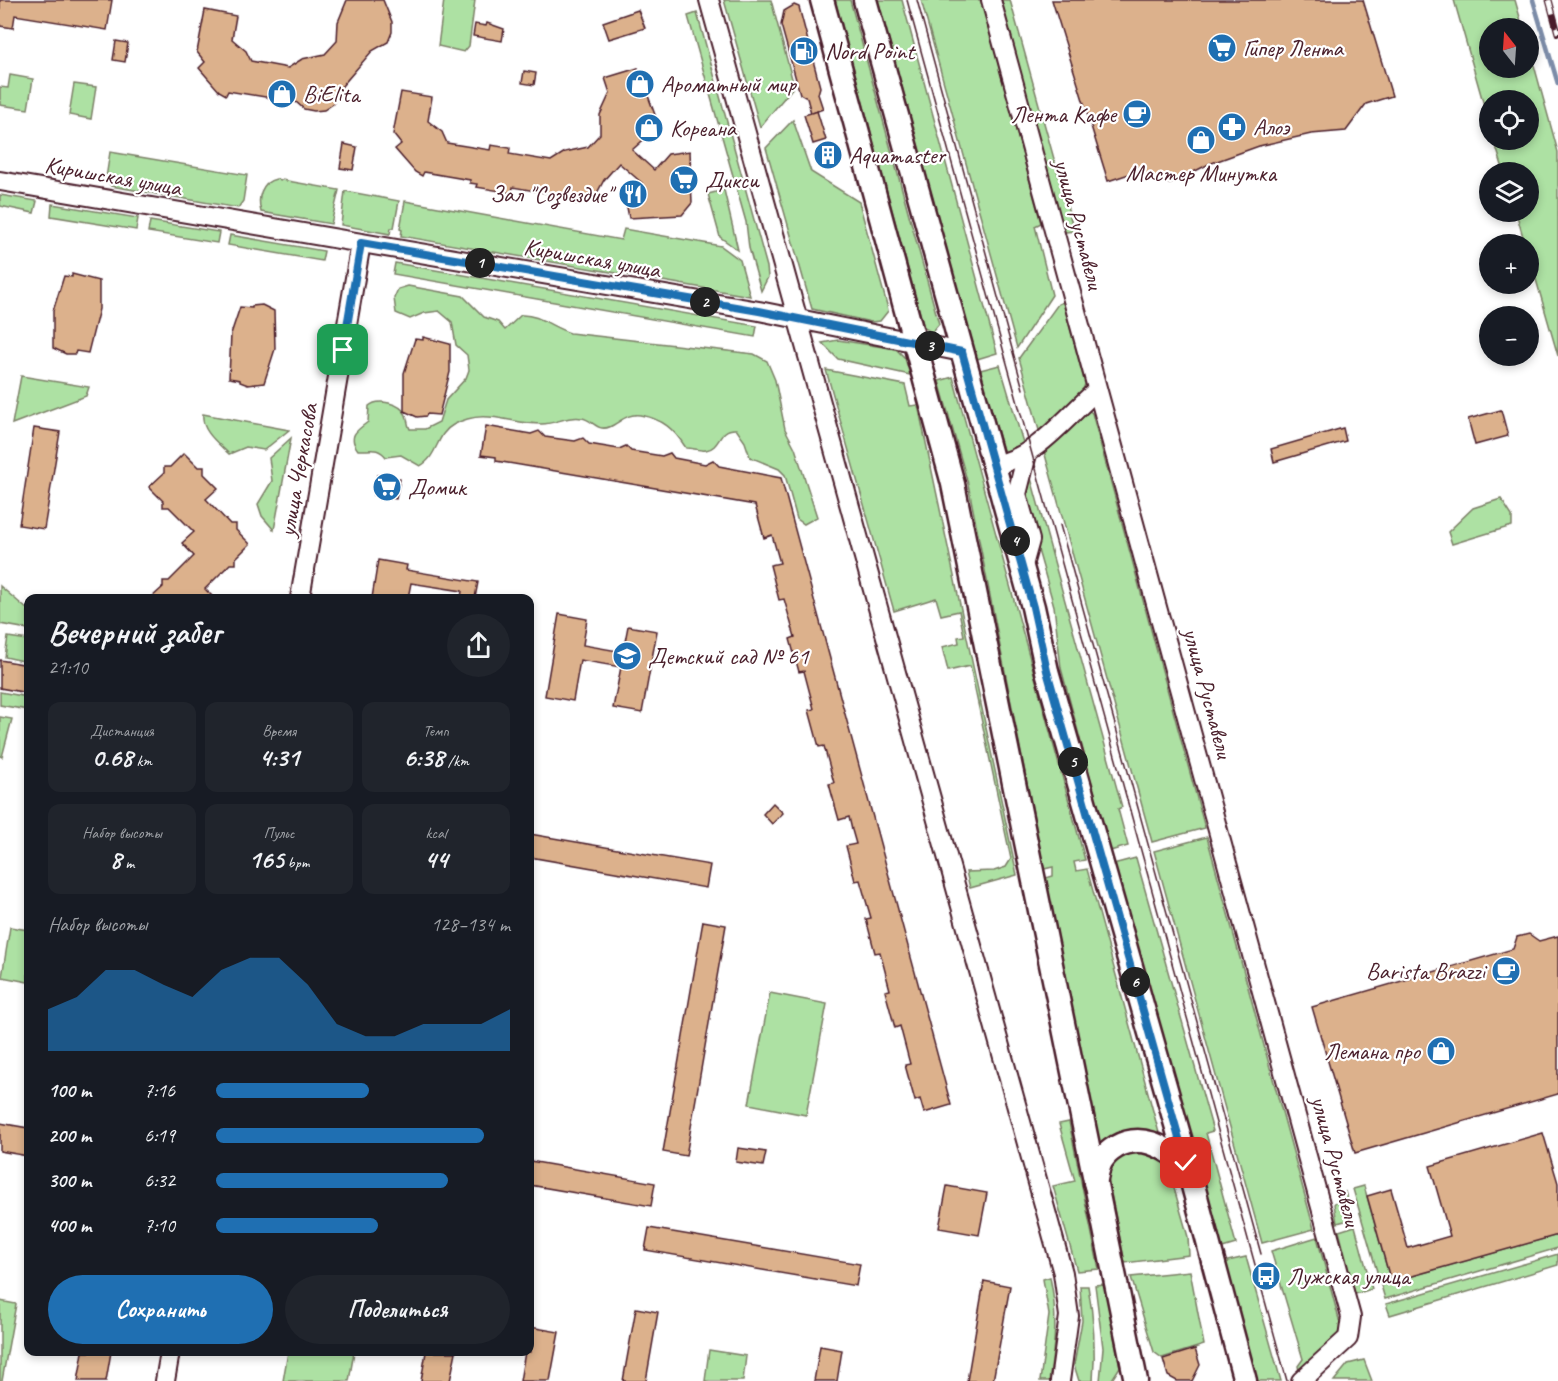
<!DOCTYPE html>
<html lang="ru">
<head>
<meta charset="utf-8">
<style>
  :root { --surface:#171b24; --page:#20242c; --text:#f1f3f6; --muted:#9ea1a6; --accent:#1f6fb2 }
  body { margin:0; font-family:Caveat,sans-serif; background:var(--page); color:var(--text); height:100vh; display:flex; flex-direction:column; font-size:22px; white-space:nowrap }
  * { box-sizing:border-box; margin:0 }
  p { font-size:20px; color:var(--muted) }
  .icon { flex:none; width:33px; height:33px; fill:none; stroke:currentColor; stroke-width:2; stroke-linecap:round; stroke-linejoin:round }
  .map { position:relative; flex:1; overflow:hidden }
  .side { position:absolute; left:24px; top:594px; width:510px; height:762px; display:flex; flex-direction:column; background:var(--surface); border-radius:12px; box-shadow:0 3px 9px #0003 }
  .side>* { flex:none }
  .needle { width:39px; rotate:343deg }
  .controls { position:absolute; left:1479px; top:18px; display:grid; gap:12px }
  .controls a { display:grid; place-items:center; width:60px; height:60px; border-radius:50%; background:var(--surface); box-shadow:0 3px 9px #0003; font-size:30px }
  .pin { position:absolute; display:grid; place-items:center; width:51px; height:51px; color:#fff; margin:-26px; border-radius:12px; box-shadow:0 3px 9px #0006 }
  .km { position:absolute; width:30px; height:30px; margin:-15px; border-radius:50%; background:#222; color:#fff; font-size:16px; line-height:30px; text-align:center }
  .round { display:grid; place-items:center; flex:none; width:63px; height:63px; border-radius:32px; background:var(--page) }
  .summary { display:flex; align-items:center; justify-content:space-between; height:102px; padding:0 24px }
  h1 { font-size:33px; font-weight:600; line-height:45px }
  .stats { display:grid; grid-template-columns:repeat(3,1fr); gap:9px; height:102px; padding:6px 24px }
  .stats div { display:grid; align-content:center; border-radius:12px; background:var(--page); text-align:center }
  .stats b { font-size:26px; font-weight:600 }
  .stats small { font-size:16px; font-weight:400 }
  .stats p { font-size:16px }
  .chart { height:168px; padding:12px 24px }
  .chart p { display:flex; justify-content:space-between }
  .chart svg { width:100%; height:108px; margin-top:6px; fill:var(--accent); opacity:.7 }
  .primary-button { display:flex; gap:12px; margin-top:auto; padding:12px 24px }
  .primary-button a { flex:1; height:69px; border-radius:36px; background:var(--accent); color:#fff; font-size:24px; font-weight:600; line-height:69px; text-align:center }
  .primary-button a+a { background:var(--page); color:var(--text) }
  ul { padding:0 24px; list-style:none; font-size:20px }
  li { display:grid; grid-template-columns:96px 72px 1fr; align-items:center; height:45px }
  li i { height:15px; border-radius:8px; background:var(--accent) }
  .map>svg:first-child { display:block }
  .green { fill:#ade1a3; stroke:#7c8067; stroke-width:1.5 }
  .lines { fill:none; stroke-linecap:round; stroke-linejoin:round }
  .stream { stroke:#7b8ca8; stroke-width:4.5 }
  .building { fill:#dcb18c; stroke:#4a1f2b; stroke-width:1.5 }
  .minor-casing { stroke:#4a1f2b; stroke-width:22 }
  .major-casing { stroke:#4a1f2b; stroke-width:27 }
  .minor { stroke:#fff; stroke-width:18 }
  .major { stroke:#fff; stroke-width:22 }
  .tram { stroke:#4a1f2b; stroke-width:1.5 }
  .rail-casing { stroke:#4a1f2b; stroke-width:7 }
  .rail { stroke:#fff; stroke-width:4.5; stroke-dasharray:14; stroke-linecap:butt }
  .route-casing { stroke:#fff; stroke-width:12 }
  .route { stroke:#1f6fb2; stroke-width:8 }
  .labels { text-anchor:middle; dominant-baseline:central; stroke-width:4.5; stroke-linejoin:round; paint-order:stroke }
  .poi-label { font-size:24px; fill:#4a1f2b; stroke:#fff; text-anchor:start }
  .street-label { font-size:24px; fill:#4a1f2b; stroke:#fff }
</style>
</head>
<body>
<div class="map">
<svg width="1558" height="1381" viewBox="0 0 1558 1381">
  <rect width="100%" height="100%" fill="#fff"/>
  <filter id="ink" filterUnits="userSpaceOnUse"><feTurbulence type="fractalNoise" baseFrequency=".0167" numOctaves="2"/><feDisplacementMap in="SourceGraphic" scale="12" xChannelSelector="R" yChannelSelector="G"/><feConvolveMatrix kernelMatrix="1 2 1 2 8 2 1 2 1" color-interpolation-filters="sRGB"/></filter>
  <g filter="url(#ink)">
    <g class="green">
      <polygon points="444,0 475,0 469,46 464,52 438,46"/>
      <polygon points="724,0 771,0 794,86 760,127"/>
      <polygon points="835,0 850,0 939,324 932,332 924,328"/>
      <polygon points="878,0 902,0 997,353 977,359"/>
      <polygon points="921,0 981,0 1041,223 1035,226 1052,295 1017,348"/>
      <polygon points="1001,0 1010,0 1074,231 1066,232 1062,229"/>
      <polygon points="1454,0 1515,0 1523,28 1490,28 1490,68 1528,68 1529,47 1558,152 1558,356 1529,255 1528,244 1525,244 1516,212 1528,212 1528,172 1504,172 1494,140 1528,140 1528,100 1490,100 1489,123"/>
      <polygon points="697,13 767,267 768,277 761,291 749,248 746,222 688,16"/>
      <polygon points="10,75 33,79 28,109 0,105 0,87 8,88"/>
      <polygon points="74,84 96,87 91,119 69,115"/>
      <polygon points="793,120 811,172 859,202 887,305 888,311 880,321 871,322 812,309 766,148"/>
      <polygon points="110,152 247,175 243,201 238,208 111,186 106,178"/>
      <path d="M276,179L339,190L331,224L261,212C257,198 261,182 276,179Z"/>
      <polygon points="724,190 738,250 720,237 708,194"/>
      <polygon points="345,191 399,201 394,228 391,228 390,234 341,225"/>
      <polygon points="0,195 37,201 34,213 0,206"/>
      <polygon points="405,201 621,240 624,229 721,246 740,260 750,296 401,236 402,230 400,229"/>
      <polygon points="52,204 138,218 136,230 51,216"/>
      <polygon points="150,221 219,232 217,243 148,232"/>
      <polygon points="230,235 324,251 322,261 228,245"/>
      <polygon points="395,263 757,326 755,337 393,274"/>
      <path d="M408,286L463,296L484,317L498,322L505,330L521,315C538,314 552,327 570,333L754,354L767,361L775,380L785,429L795,448L817,517L804,524L797,519L785,475L779,469L750,457L745,442L736,429C718,428 721,448 706,450C700,451 692,448 686,448C674,429 663,419 640,415C624,412 614,430 602,428C595,427 590,419 582,418C568,415 556,424 542,424C509,424 485,407 453,425C436,434 438,457 420,466L401,455L386,457C377,446 370,451 358,450C347,436 357,430 368,422L369,406C378,398 401,403 406,415C408,420 407,424 410,429H425L439,422L446,400L466,378L469,370L467,355L456,345L452,322L439,311L424,313L410,319L396,313L394,298L398,289Z"/>
      <polygon points="1063,302 1085,384 1083,390 1040,434 1019,358 1058,304"/>
      <polygon points="838,340 896,349 905,358 910,375 838,359 822,343"/>
      <polygon points="1000,365 1024,446 1006,453 1003,450 980,370"/>
      <polygon points="826,370 905,385 910,406 918,405 1017,875 970,888 966,872 994,871 1006,867 1011,859 970,666 948,671 942,647 959,643 958,637 964,636 959,611 941,615 936,598 894,611"/>
      <polygon points="21,376 89,387 86,396 12,424"/>
      <polygon points="953,377 1085,860 1074,862 1076,871 1087,869 1159,1133 1128,1130 1099,1144 1046,878 1053,876 1053,867 1044,869 968,484 939,381"/>
      <polygon points="1088,410 1092,413 1205,828 1152,842 1044,451"/>
      <path d="M203,414L289,430L264,450L246,447L229,454C218,443 201,431 203,414Z"/>
      <polygon points="291,438 274,530 262,516 258,504 272,481 269,458"/>
      <polygon points="1029,471 1122,807 1118,809 1128,846 1110,851 1061,668 1054,606 1024,501"/>
      <polygon points="1501,499 1512,516 1512,526 1452,544 1448,532 1473,508"/>
      <polygon points="0,586 28,610 28,629 0,624"/>
      <polygon points="8,637 28,640 28,662 5,657"/>
      <polygon points="0,692 28,697 28,710 0,705"/>
      <polygon points="0,717 12,719 2,757 0,756"/>
      <polygon points="1207,837 1314,1229 1262,1243 1154,851"/>
      <polygon points="1136,858 1213,1131 1206,1133 1236,1244 1219,1249 1113,864"/>
      <polygon points="10,927 28,930 28,982 2,977"/>
      <polygon points="770,993 827,1004 806,1115 749,1104"/>
      <polygon points="1069,1122 1099,1269 1077,1271 1053,1186 1075,1181 1059,1124"/>
      <path d="M1135,1151L1157,1156L1167,1164L1188,1237L1189,1255L1125,1263L1108,1179C1110,1162 1119,1156 1135,1151Z"/>
      <polygon points="1364,1186 1391,1282 1558,1235 1558,1248 1385,1299 1353,1189"/>
      <polygon points="1345,1192 1353,1219 1337,1223 1334,1204"/>
      <polygon points="1355,1226 1372,1289 1355,1294 1339,1231"/>
      <polygon points="1317,1237 1341,1327 1336,1338 1299,1371 1298,1366 1303,1359 1271,1251"/>
      <polygon points="1558,1254 1558,1265 1390,1315 1386,1304"/>
      <polygon points="1246,1257 1281,1381 1257,1381 1223,1262"/>
      <polygon points="1190,1271 1204,1345 1162,1358 1154,1352 1131,1277"/>
      <path d="M1050,1277C1058,1314 1055,1344 1049,1381H1040L1049,1315L1043,1279Z"/>
      <polygon points="1104,1284 1120,1367 1111,1381 1100,1381 1103,1348 1095,1285"/>
      <path d="M1080,1286H1088C1094,1319 1096,1347 1093,1381H1079L1074,1365L1082,1321Z"/>
      <polygon points="0,1301 16,1304 2,1381 0,1381"/>
      <polygon points="709,1350 746,1356 743,1381 705,1381"/>
      <polygon points="288,1352 354,1352 349,1381 283,1381"/>
      <polygon points="1364,1360 1372,1381 1334,1381 1348,1364"/>
    </g>
    <g class="lines">
      <polyline class="stream" points="1533,0 1558,84"/>
    </g>
    <g class="building">
      <polygon points="0,0 112,0 107,30 15,15 13,28 0,26"/>
      <polygon points="347,0 383,0 392,22 392,32 388,42 372,51 342,86 333,104 324,110 314,111 304,109 296,102 228,91 226,95 219,91 199,68 205,62 197,52 205,10 236,16 232,39 246,51 251,61 288,68 302,59 325,54 337,41 338,22"/>
      <polygon points="1052,0 1363,0 1392,96 1366,104 1346,131 1311,134 1259,146 1209,164 1170,184 1135,172 1108,181"/>
      <polygon points="794,5 799,7 820,87 818,94 823,109 812,113 817,111 826,140 813,144 804,115 811,113 807,98 800,94 781,25 784,11"/>
      <polygon points="638,10 645,28 609,39 603,22"/>
      <polygon points="487,23 504,29 502,41 473,36 475,24 486,26"/>
      <polygon points="116,41 128,43 125,62 113,60"/>
      <polygon points="638,68 655,115 655,125 650,134 632,150 654,170 668,154 690,151 692,203 682,215 629,218 626,202 642,183 619,163 604,180 595,197 576,204 558,195 513,187 512,193 476,187 477,184 470,183 470,180 424,172 422,176 415,172 395,149 401,144 393,134 401,92 432,97 428,121 442,132 447,143 490,150 491,145 510,148 509,154 551,161 565,152 588,147 600,134 600,115 610,93 605,78"/>
      <polygon points="524,71 536,73 534,85 522,83"/>
      <polygon points="344,144 357,147 353,170 340,168"/>
      <polygon points="833,146 836,160 823,164 820,149"/>
      <polygon points="72,274 99,281 99,309 88,353 76,351 75,354 66,354 53,348 53,311 64,276 72,277"/>
      <polygon points="262,305 274,311 275,349 264,383 248,385 240,382 240,380 229,378 231,334 240,307 252,308 252,306"/>
      <polygon points="423,337 450,344 450,372 439,415 427,414 426,416 417,417 404,411 404,373 415,339 423,340"/>
      <polygon points="1501,410 1508,436 1475,445 1468,419"/>
      <polygon points="486,426 531,434 539,431 545,437 575,441 583,438 589,444 619,449 626,446 631,451 662,456 670,453 674,458 705,464 713,460 719,466 781,478 951,1105 924,1113 920,1099 915,1101 905,1065 910,1064 900,1026 895,1028 885,991 890,990 880,952 875,953 866,919 871,918 860,880 855,881 846,846 856,844 852,830 849,817 839,820 829,784 834,783 824,746 819,747 809,710 814,709 804,671 799,672 790,639 795,637 784,599 779,600 770,565 780,563 772,535 764,538 755,505 496,461 496,457 481,455"/>
      <polygon points="34,428 60,432 44,529 19,525"/>
      <polygon points="1343,428 1346,441 1274,462 1271,449"/>
      <polygon points="184,453 198,467 204,467 204,474 218,488 206,499 230,524 236,524 236,530 250,544 236,558 236,564 230,564 205,589 214,598 151,598 163,587 163,581 169,581 194,556 182,543 194,532 169,507 163,507 163,501 149,487 164,473 164,467 170,467"/>
      <polygon points="377,475 400,479 396,499 373,495"/>
      <polygon points="378,560 407,565 406,570 478,582 475,598 461,598 462,591 411,583 408,598 372,598"/>
      <polygon points="559,614 587,619 583,645 623,652 628,626 657,631 642,713 613,708 621,667 580,660 573,701 545,696"/>
      <polygon points="0,660 28,665 28,693 0,688"/>
      <polygon points="773,803 783,813 772,824 763,814"/>
      <polygon points="530,834 710,865 706,888 530,857"/>
      <polygon points="703,921 726,925 686,1156 663,1152"/>
      <polygon points="1529,934 1539,941 1558,936 1558,1094 1355,1153 1312,1007 1513,949 1517,937"/>
      <polygon points="0,1123 28,1128 28,1156 0,1151"/>
      <polygon points="1543,1133 1558,1183 1558,1235 1391,1282 1367,1196 1391,1189 1408,1248 1450,1236 1430,1166"/>
      <polygon points="738,1148 766,1152 763,1166 736,1162"/>
      <polygon points="530,1161 655,1183 651,1206 530,1185"/>
      <polygon points="947,1186 987,1193 979,1235 939,1228"/>
      <polygon points="649,1228 860,1264 856,1286 645,1250"/>
      <polygon points="984,1281 1010,1286 993,1381 967,1381"/>
      <polygon points="636,1308 658,1312 646,1381 623,1381"/>
      <polygon points="530,1327 559,1332 550,1381 520,1381 525,1352 530,1352"/>
      <polygon points="820,1346 842,1350 837,1381 814,1381"/>
      <polygon points="1195,1349 1200,1365 1192,1381 1177,1381 1168,1376 1163,1359"/>
      <polygon points="83,1352 111,1352 106,1381 78,1381"/>
      <polygon points="426,1352 456,1352 450,1381 421,1381"/>
    </g>
    <g class="lines">
      <g class="minor-casing">
        <g id="minor">
          <polyline points="709,0 1063,1273 1069,1316 1060,1381"/>
          <polyline points="991,0 1351,1317 1348,1338 1301,1381"/>
          <polyline points="0,181 759,311 962,352"/>
          <path d="M994,465C1036,458 1065,418 1096,391"/>
          <polyline points="1022,569 1030,540 1017,494 1027,454"/>
          <polyline points="300,598 361,243"/>
          <polyline points="165,1381 170,1352"/>
        </g>
      </g>
      <g class="major-casing">
        <g id="major">
          <polyline points="822,0 953,484 1136,1381"/>
          <polyline points="865,0 1033,607 1047,671 1187,1163 1245,1381"/>
          <path d="M1095,1183C1097,1176 1098,1166 1102,1160C1105,1155 1111,1150 1116,1147C1143,1132 1164,1148 1187,1163"/>
        </g>
      </g>
      <use href="#minor" class="minor"/>
      <use href="#major" class="major"/>
      <g class="tram">
        <polyline points="907,0 1287,1381"/>
        <polyline points="917,0 1023,389"/>
        <polyline points="1060,525 1261,1254"/>
      </g>
      <g class="rail-casing">
        <polyline id="rail" points="1549,0 1558,33"/>
      </g>
      <use href="#rail" class="rail"/>
    </g>
  </g>
  <g class="lines" filter="url(#ink)">
    <g class="route-casing">
      <polyline id="route" points="343,350 361,243 759,311 962,352 1033,607 1047,671 1186,1163"/>
    </g>
    <use href="#route" class="route"/>
  </g>
  <defs>
    <g id="supermarket-disc" transform="scale(1.5)"><circle r="9.5" fill="#1f6fb2" stroke="#fff"/><path d="M-6-5.5h2.5l.6 2H6L4.5 2H-2.5L-4.4-4H-6ZM-1.5 3.2a1.3 1.3 0 1 0 .1 0ZM3 3.2a1.3 1.3 0 1 0 .1 0Z" fill="#fff"/></g>
    <g id="fuel-disc" transform="scale(1.5)"><circle r="9.5" fill="#1f6fb2" stroke="#fff"/><path d="M-5.5-6h7V0h2V4h1.3V-2.5L3-4.5l.8-.8L6-3V5H2.5V1h-1V6h-7ZM-4.2-4.7v3.2H.2V-4.7Z" fill="#fff"/></g>
    <g id="shop-disc" transform="scale(1.5)"><circle r="9.5" fill="#1f6fb2" stroke="#fff"/><path d="M-5-2.5h2.3a2.7 3.5 0 0 1 5.4 0H5L5.5 6h-11ZM-1.5-2.5h3a1.5 2.3 0 0 0-3 0Z" fill="#fff"/></g>
    <g id="cafe-disc" transform="scale(1.5)"><circle r="9.5" fill="#1f6fb2" stroke="#fff"/><path d="M-5.5-4.5H6V0H3Q3 3.5 0 3.5H-2.5Q-5.5 3.5-5.5 0ZM3-3.2v2h1.7v-2ZM-6 4.5H4V6H-6Z" fill="#fff"/></g>
    <g id="pharmacy-disc" transform="scale(1.5)"><circle r="9.5" fill="#1f6fb2" stroke="#fff"/><path d="M-2-6h4v4h4v4h-4v4h-4v-4h-4v-4h4Z" fill="#fff"/></g>
    <g id="building-disc" transform="scale(1.5)"><circle r="9.5" fill="#1f6fb2" stroke="#fff"/><path d="M-4-6H4V6H1V3H-1V6H-4ZM-2.5-4.3h1.7v1.8h-1.7ZM.8-4.3h1.7v1.8H.8ZM-2.5-1h1.7V.8h-1.7ZM.8-1h1.7V.8H.8Z" fill="#fff"/></g>
    <g id="restaurant-disc" transform="scale(1.5)"><circle r="9.5" fill="#1f6fb2" stroke="#fff"/><path d="M-5-6h1v4h1v-4h1v4h1v-4h1v5L-1.5 .5V6h-2V.5L-5-1ZM5-6V6H3V1.5H1.5Q1.5-4 5-6Z" fill="#fff"/></g>
    <g id="school-disc" transform="scale(1.5)"><circle r="9.5" fill="#1f6fb2" stroke="#fff"/><path d="M0-5L7-2L0 1L-7-2ZM-4 1L0 2.5L4 1V4Q0 6-4 4Z" fill="#fff"/></g>
    <g id="bus-disc" transform="scale(1.5)"><circle r="9.5" fill="#1f6fb2" stroke="#fff"/><path d="M-5-6H5V4H4V6H2V4H-2V6H-4V4H-5ZM-3.5-4V0h7V-4ZM-3.5 1.2v1.5H-2V1.2ZM2 1.2v1.5H3.5V1.2Z" fill="#fff"/></g>
  </defs>
  <g fill-rule="evenodd">
    <use href="#supermarket-disc" x="1222" y="48"/>
    <use href="#fuel-disc" x="804" y="51"/>
    <use href="#shop-disc" x="640" y="84"/>
    <use href="#shop-disc" x="282" y="94"/>
    <use href="#cafe-disc" x="1137" y="114"/>
    <use href="#pharmacy-disc" x="1232" y="127"/>
    <use href="#shop-disc" x="649" y="128"/>
    <use href="#shop-disc" x="1201" y="140"/>
    <use href="#building-disc" x="828" y="155"/>
    <use href="#supermarket-disc" x="684" y="180"/>
    <use href="#restaurant-disc" x="633" y="194"/>
    <use href="#supermarket-disc" x="387" y="487"/>
    <use href="#school-disc" x="627" y="656"/>
    <use href="#cafe-disc" x="1506" y="971"/>
    <use href="#shop-disc" x="1441" y="1051"/>
    <use href="#bus-disc" x="1266" y="1276"/>
  </g>
  <g class="labels">
    <g class="poi-label">
      <text x="1243" y="48">Гипер Лента</text>
      <text x="825" y="51">Nord Point</text>
      <text x="661" y="84">Ароматный мир</text>
      <text x="303" y="94">BiElita</text>
      <text x="1116" y="114" text-anchor="end">Лента Кафе</text>
      <text x="1253" y="127">Алоэ</text>
      <text x="670" y="128">Кореана</text>
      <text x="849" y="155">Aquamaster</text>
      <text x="1201" y="173" text-anchor="middle">Мастер Минутка</text>
      <text x="705" y="180">Дикси</text>
      <text x="612" y="194" text-anchor="end">Зал "Созвездие"</text>
      <text x="408" y="487">Домик</text>
      <text x="648" y="656">Детский сад № 61</text>
      <text x="1485" y="971" text-anchor="end">Barista Brazzi</text>
      <text x="1420" y="1051" text-anchor="end">Лемана про</text>
      <text x="1287" y="1276">Лужская улица</text>
    </g>
    <g class="street-label">
      <text transform="translate(113 176) rotate(10)">Киришская улица</text>
      <text transform="translate(1079 224) rotate(75)">улица Руставели</text>
      <text transform="translate(592 258) rotate(10)">Киришская улица</text>
      <text transform="translate(298 470) rotate(-80)">улица Черкасова</text>
      <text transform="translate(1208 693) rotate(75)">улица Руставели</text>
      <text transform="translate(1336 1161) rotate(75)">улица Руставели</text>
    </g>
  </g>
</svg>
<div class="controls">
<a><svg class="needle" viewBox="-14 -14 28 28"><path d="M0-13l5 13h-10z" fill="#e53935"/><path d="M0 13l5-13h-10z" fill="#9ea1a6"/></svg></a>
<a><svg class="icon" aria-label="locate" viewBox="0 0 24 24"><circle cx="12" cy="12" r="6"/><path d="M12 2v4M12 18v4M2 12h4M18 12h4"/></svg></a>
<a><svg class="icon" aria-label="layers" viewBox="0 0 24 24"><path d="M12 4l9 5-9 5-9-5zM3 14l9 5 9-5"/></svg></a>
<a>+</a>
<a>−</a>
</div>
<div class="pin" style="left:343px;top:350px;background:#1e9e55"><svg class="icon" aria-label="arrive" viewBox="0 0 24 24"><path d="M6 21V4h12l-3 4 3 4H6"/></svg></div>
<div class="pin" style="left:1186px;top:1163px;background:#d93025"><svg class="icon" aria-label="check" viewBox="0 0 24 24"><path d="M5 12l5 5 9-10"/></svg></div>
<b class="km" style="left:480px;top:263px">1</b>
<b class="km" style="left:705px;top:302px">2</b>
<b class="km" style="left:930px;top:346px">3</b>
<b class="km" style="left:1015px;top:541px">4</b>
<b class="km" style="left:1073px;top:762px">5</b>
<b class="km" style="left:1135px;top:982px">6</b>
<section class="side">
<div class="summary"><div><h1>Вечерний забег</h1><p>21:10</p></div><a class="round"><svg class="icon" aria-label="share" viewBox="0 0 24 24"><path d="M12 15V3M7 8l5-5 5 5M5 13v7h14v-7"/></svg></a></div>
<div class="stats">
<div><p>Дистанция</p><b>0.68<small> km</small></b></div>
<div><p>Время</p><b>4:31</b></div>
<div><p>Темп</p><b>6:38<small> /km</small></b></div>
</div>
<div class="stats">
<div><p>Набор высоты</p><b>8<small> m</small></b></div>
<div><p>Пульс</p><b>165<small> bpm</small></b></div>
<div><p>kcal</p><b>44</b></div>
</div>
<div class="chart"><p><span>Набор высоты</span>128–134 m</p>
<svg viewBox="0 0 160 44" preserveAspectRatio="none"><path d="M0 44V27L10 22L20 11L30 11L40 17L50 22L60 11L70 6L80 6L90 17L100 33L110 38L120 38L130 33L140 33L150 33L160 27V44z"/></svg>
</div>
<ul>
<li><b>100 m</b>7:16<i style="width:52%"></i></li>
<li><b>200 m</b>6:19<i style="width:91%"></i></li>
<li><b>300 m</b>6:32<i style="width:79%"></i></li>
<li><b>400 m</b>7:10<i style="width:55%"></i></li>
</ul>
<div class="primary-button"><a>Сохранить</a><a>Поделиться</a></div>
</section>
</div>
</body>
</html>
